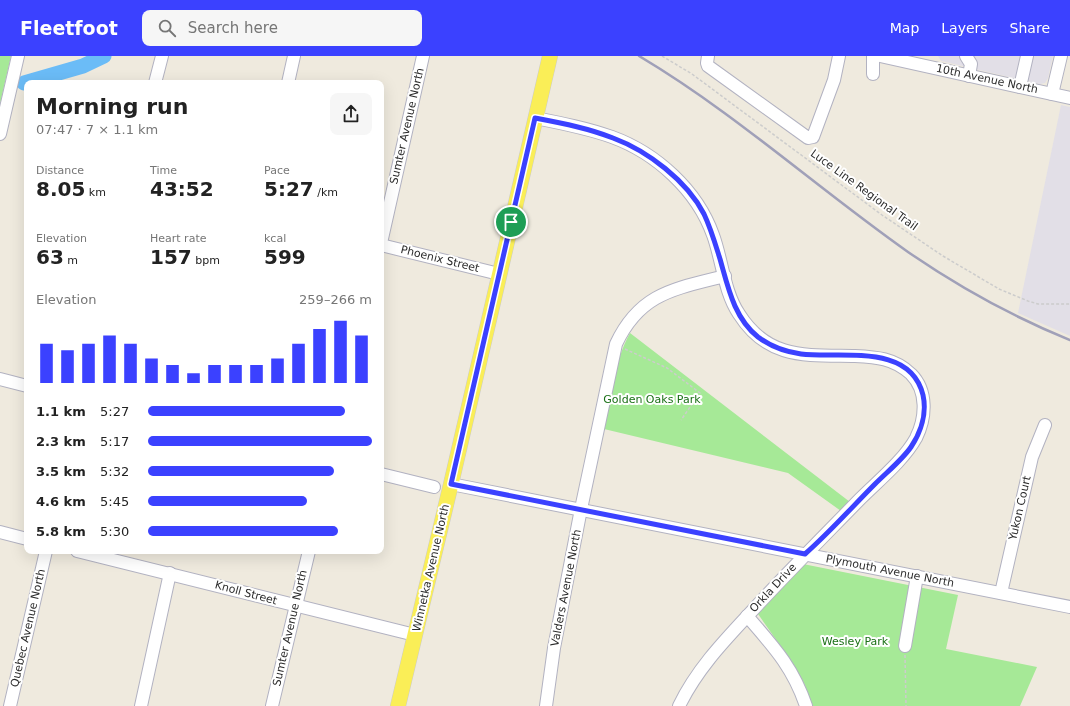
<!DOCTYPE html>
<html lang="en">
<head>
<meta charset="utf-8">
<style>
  :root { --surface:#fff; --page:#f6f6f6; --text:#222; --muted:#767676; --accent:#3b41ff }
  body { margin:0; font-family:"DejaVu Sans",sans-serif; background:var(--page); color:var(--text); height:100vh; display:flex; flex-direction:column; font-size:15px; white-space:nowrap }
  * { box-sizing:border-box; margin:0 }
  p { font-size:13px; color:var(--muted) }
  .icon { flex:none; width:22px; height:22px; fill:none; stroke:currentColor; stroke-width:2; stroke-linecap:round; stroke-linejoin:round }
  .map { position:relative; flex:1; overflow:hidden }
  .sheet { position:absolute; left:24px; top:24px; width:360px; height:474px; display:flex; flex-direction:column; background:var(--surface); border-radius:8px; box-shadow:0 4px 16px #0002 }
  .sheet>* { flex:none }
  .pin { position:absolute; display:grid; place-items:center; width:34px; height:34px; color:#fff; margin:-17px; border:2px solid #fff; border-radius:50%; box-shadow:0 1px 4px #0007 }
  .round { display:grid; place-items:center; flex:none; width:42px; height:42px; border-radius:8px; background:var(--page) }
  .overview { display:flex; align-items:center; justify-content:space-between; height:68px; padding:0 12px }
  h1 { font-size:22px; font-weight:700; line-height:30px }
  .metrics { display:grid; grid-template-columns:repeat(3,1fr); gap:6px; height:68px; padding:4px 12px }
  .metrics div { display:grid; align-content:center }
  .metrics b { font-size:20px; font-weight:700 }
  .metrics small { font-size:11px; font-weight:400 }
  .metrics p { font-size:11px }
  .chart { height:112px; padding:8px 12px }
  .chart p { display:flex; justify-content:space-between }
  .chart svg { width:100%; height:72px; margin-top:4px; stroke:var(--accent); stroke-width:6 }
  ul { padding:0 12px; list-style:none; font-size:13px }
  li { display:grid; grid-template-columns:64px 48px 1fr; align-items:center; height:30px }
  li i { height:10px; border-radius:5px; background:var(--accent) }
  header { display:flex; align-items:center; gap:24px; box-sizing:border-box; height:56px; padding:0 20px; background:var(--accent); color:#fff }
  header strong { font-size:19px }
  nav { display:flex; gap:22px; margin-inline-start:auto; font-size:14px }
  .search { width:280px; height:36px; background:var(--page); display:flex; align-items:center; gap:10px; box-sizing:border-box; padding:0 14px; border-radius:8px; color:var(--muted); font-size:15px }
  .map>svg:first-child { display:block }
  .industrial { fill:#e2dfe7 }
  .green { fill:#a6e997 }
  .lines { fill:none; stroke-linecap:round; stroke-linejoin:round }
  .river { stroke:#6bbcf7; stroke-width:15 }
  .minor-casing { stroke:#b2b2c1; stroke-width:14 }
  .major-casing { stroke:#ccc; stroke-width:16 }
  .path { stroke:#ccc; stroke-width:1.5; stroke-dasharray:3 2; stroke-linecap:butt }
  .minor { stroke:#fff; stroke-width:12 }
  .major { stroke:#faee57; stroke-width:15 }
  .rail { stroke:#a0a0b8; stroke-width:2.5 }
  .route-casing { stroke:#fff; stroke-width:8 }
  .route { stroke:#3b41ff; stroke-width:5 }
  .labels { text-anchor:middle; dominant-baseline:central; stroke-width:4; stroke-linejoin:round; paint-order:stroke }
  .street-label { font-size:11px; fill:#2c2c2c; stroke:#fff }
  .park-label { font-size:11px; fill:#1a7016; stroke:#fff }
</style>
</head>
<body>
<header>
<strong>Fleetfoot</strong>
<div class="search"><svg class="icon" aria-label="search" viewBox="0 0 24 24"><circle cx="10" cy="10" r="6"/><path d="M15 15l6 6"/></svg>Search here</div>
<nav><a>Map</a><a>Layers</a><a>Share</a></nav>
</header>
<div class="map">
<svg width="1070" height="650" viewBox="0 0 1070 650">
  <rect width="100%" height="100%" fill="#efeade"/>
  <g class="industrial">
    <polygon points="938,0 1053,0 1048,22 1045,27 1040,28 941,5"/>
    <polygon points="1061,49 1070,51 1070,280 1018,257"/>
  </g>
  <g class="green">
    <polygon points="0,0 11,0 0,48"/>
    <path d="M630,277L850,446L841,455L788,417L604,373C611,340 614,306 630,277Z"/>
    <polygon points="803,508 958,539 946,593 1037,611 1020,650 811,650 805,629 791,605 758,558"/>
  </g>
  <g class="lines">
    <polyline class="river" points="24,27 83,10 104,0"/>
    <g class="minor-casing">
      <g id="minor">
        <polyline points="708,0 707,7 708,10 808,82 813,81 834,24 839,0"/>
        <polyline points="880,0 1070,42"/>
        <polyline points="966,0 971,8 969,20"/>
        <polyline points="873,18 873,0"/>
        <polyline points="155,27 162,0"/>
        <polyline points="288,27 294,0"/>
        <polyline points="1020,31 1027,0"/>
        <polyline points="1052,38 1061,0"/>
        <path d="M535,62C561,67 587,72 612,81C656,97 697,134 713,179C722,203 724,236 739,258C768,304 807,299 855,300C876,301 894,302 911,318C928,335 926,362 916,382C904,404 877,426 859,444C823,481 787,517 752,555C724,585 697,613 679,650"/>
        <polyline points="0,78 18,0"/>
        <polyline points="381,187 423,0"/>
        <polyline points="381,189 499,218"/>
        <polyline points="0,323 27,330"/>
        <polyline points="381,418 434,431"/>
        <polyline points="451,428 1070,551"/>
        <polyline points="0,476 27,483"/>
        <polyline points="77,495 415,579"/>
        <polyline points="1001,537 1032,401 1045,369"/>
        <path d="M747,560C773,590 793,611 806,650"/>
        <polyline points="905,590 917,520"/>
        <polyline points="10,650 46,495"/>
        <polyline points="141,650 170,517"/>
        <polyline points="272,650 309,495"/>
        <path d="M546,650L554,592L581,453L616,288C640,237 674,233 725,220"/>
      </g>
    </g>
    <g class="major-casing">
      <polyline id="major" points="398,650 451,428 550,0"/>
    </g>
    <g class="path">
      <polyline points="662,0 692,18 882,159 943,200 999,233 1028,245 1038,248 1070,248"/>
      <polyline points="625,293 667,312 700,337 681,364"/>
      <polyline points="905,599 906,650"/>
    </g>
    <use href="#minor" class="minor"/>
    <use href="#major" class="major"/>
    <path class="rail" d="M639,0C735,57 817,132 908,196C959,231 1013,261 1070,284"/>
  </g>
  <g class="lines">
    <g class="route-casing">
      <path id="route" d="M535,62C561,67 588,72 613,82C648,95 687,125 704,158C711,173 715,187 720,203C728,231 734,262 758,281C770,290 786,296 801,298C840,303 910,286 923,339C927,357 921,376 911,391C902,404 887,416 875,428C852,451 830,476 805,498L451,428Z"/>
    </g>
    <use href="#route" class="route"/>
  </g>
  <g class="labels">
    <g class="street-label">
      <text transform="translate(987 23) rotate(12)">10th Avenue North</text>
      <text transform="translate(407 70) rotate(-77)">Sumter Avenue North</text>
      <text transform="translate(864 134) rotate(36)">Luce Line Regional Trail</text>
      <text transform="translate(440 203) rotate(14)">Phoenix Street</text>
      <text transform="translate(1020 452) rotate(-77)">Yukon Court</text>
      <text transform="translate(431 512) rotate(-77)">Winnetka Avenue North</text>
      <text transform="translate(890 515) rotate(11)">Plymouth Avenue North</text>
      <text transform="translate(566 532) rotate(-79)">Valders Avenue North</text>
      <text transform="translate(773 532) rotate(-47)">Orkla Drive</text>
      <text transform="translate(246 537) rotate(15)">Knoll Street</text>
      <text transform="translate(28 572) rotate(-77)">Quebec Avenue North</text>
      <text transform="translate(290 572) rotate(-77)">Sumter Avenue North</text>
    </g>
    <g class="park-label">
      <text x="652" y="343">Golden Oaks Park</text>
      <text x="855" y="585">Wesley Park</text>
    </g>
  </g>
</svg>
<div class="pin" style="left:511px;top:166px;background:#1e9e55"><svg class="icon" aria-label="arrive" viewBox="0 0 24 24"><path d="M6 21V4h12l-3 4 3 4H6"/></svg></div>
<section class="sheet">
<div class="overview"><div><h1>Morning run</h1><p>07:47 · 7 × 1.1 km</p></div><a class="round"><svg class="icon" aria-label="share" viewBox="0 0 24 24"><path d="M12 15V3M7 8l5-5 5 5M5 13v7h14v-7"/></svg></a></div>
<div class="metrics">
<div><p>Distance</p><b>8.05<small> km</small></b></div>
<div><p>Time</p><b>43:52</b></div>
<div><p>Pace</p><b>5:27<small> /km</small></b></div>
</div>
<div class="metrics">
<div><p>Elevation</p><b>63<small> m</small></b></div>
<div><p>Heart rate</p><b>157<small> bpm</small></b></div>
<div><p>kcal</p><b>599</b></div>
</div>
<div class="chart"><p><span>Elevation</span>259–266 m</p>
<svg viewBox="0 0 160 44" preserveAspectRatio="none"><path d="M5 44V20M15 44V24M25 44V20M35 44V15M45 44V20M55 44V29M65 44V33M75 44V38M85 44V33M95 44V33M105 44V33M115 44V29M125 44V20M135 44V11M145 44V6M155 44V15"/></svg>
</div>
<ul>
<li><b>1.1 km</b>5:27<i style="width:88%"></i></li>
<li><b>2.3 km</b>5:17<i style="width:100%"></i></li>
<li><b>3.5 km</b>5:32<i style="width:83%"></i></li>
<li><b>4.6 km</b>5:45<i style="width:71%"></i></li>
<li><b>5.8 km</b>5:30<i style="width:85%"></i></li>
</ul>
</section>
</div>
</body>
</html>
